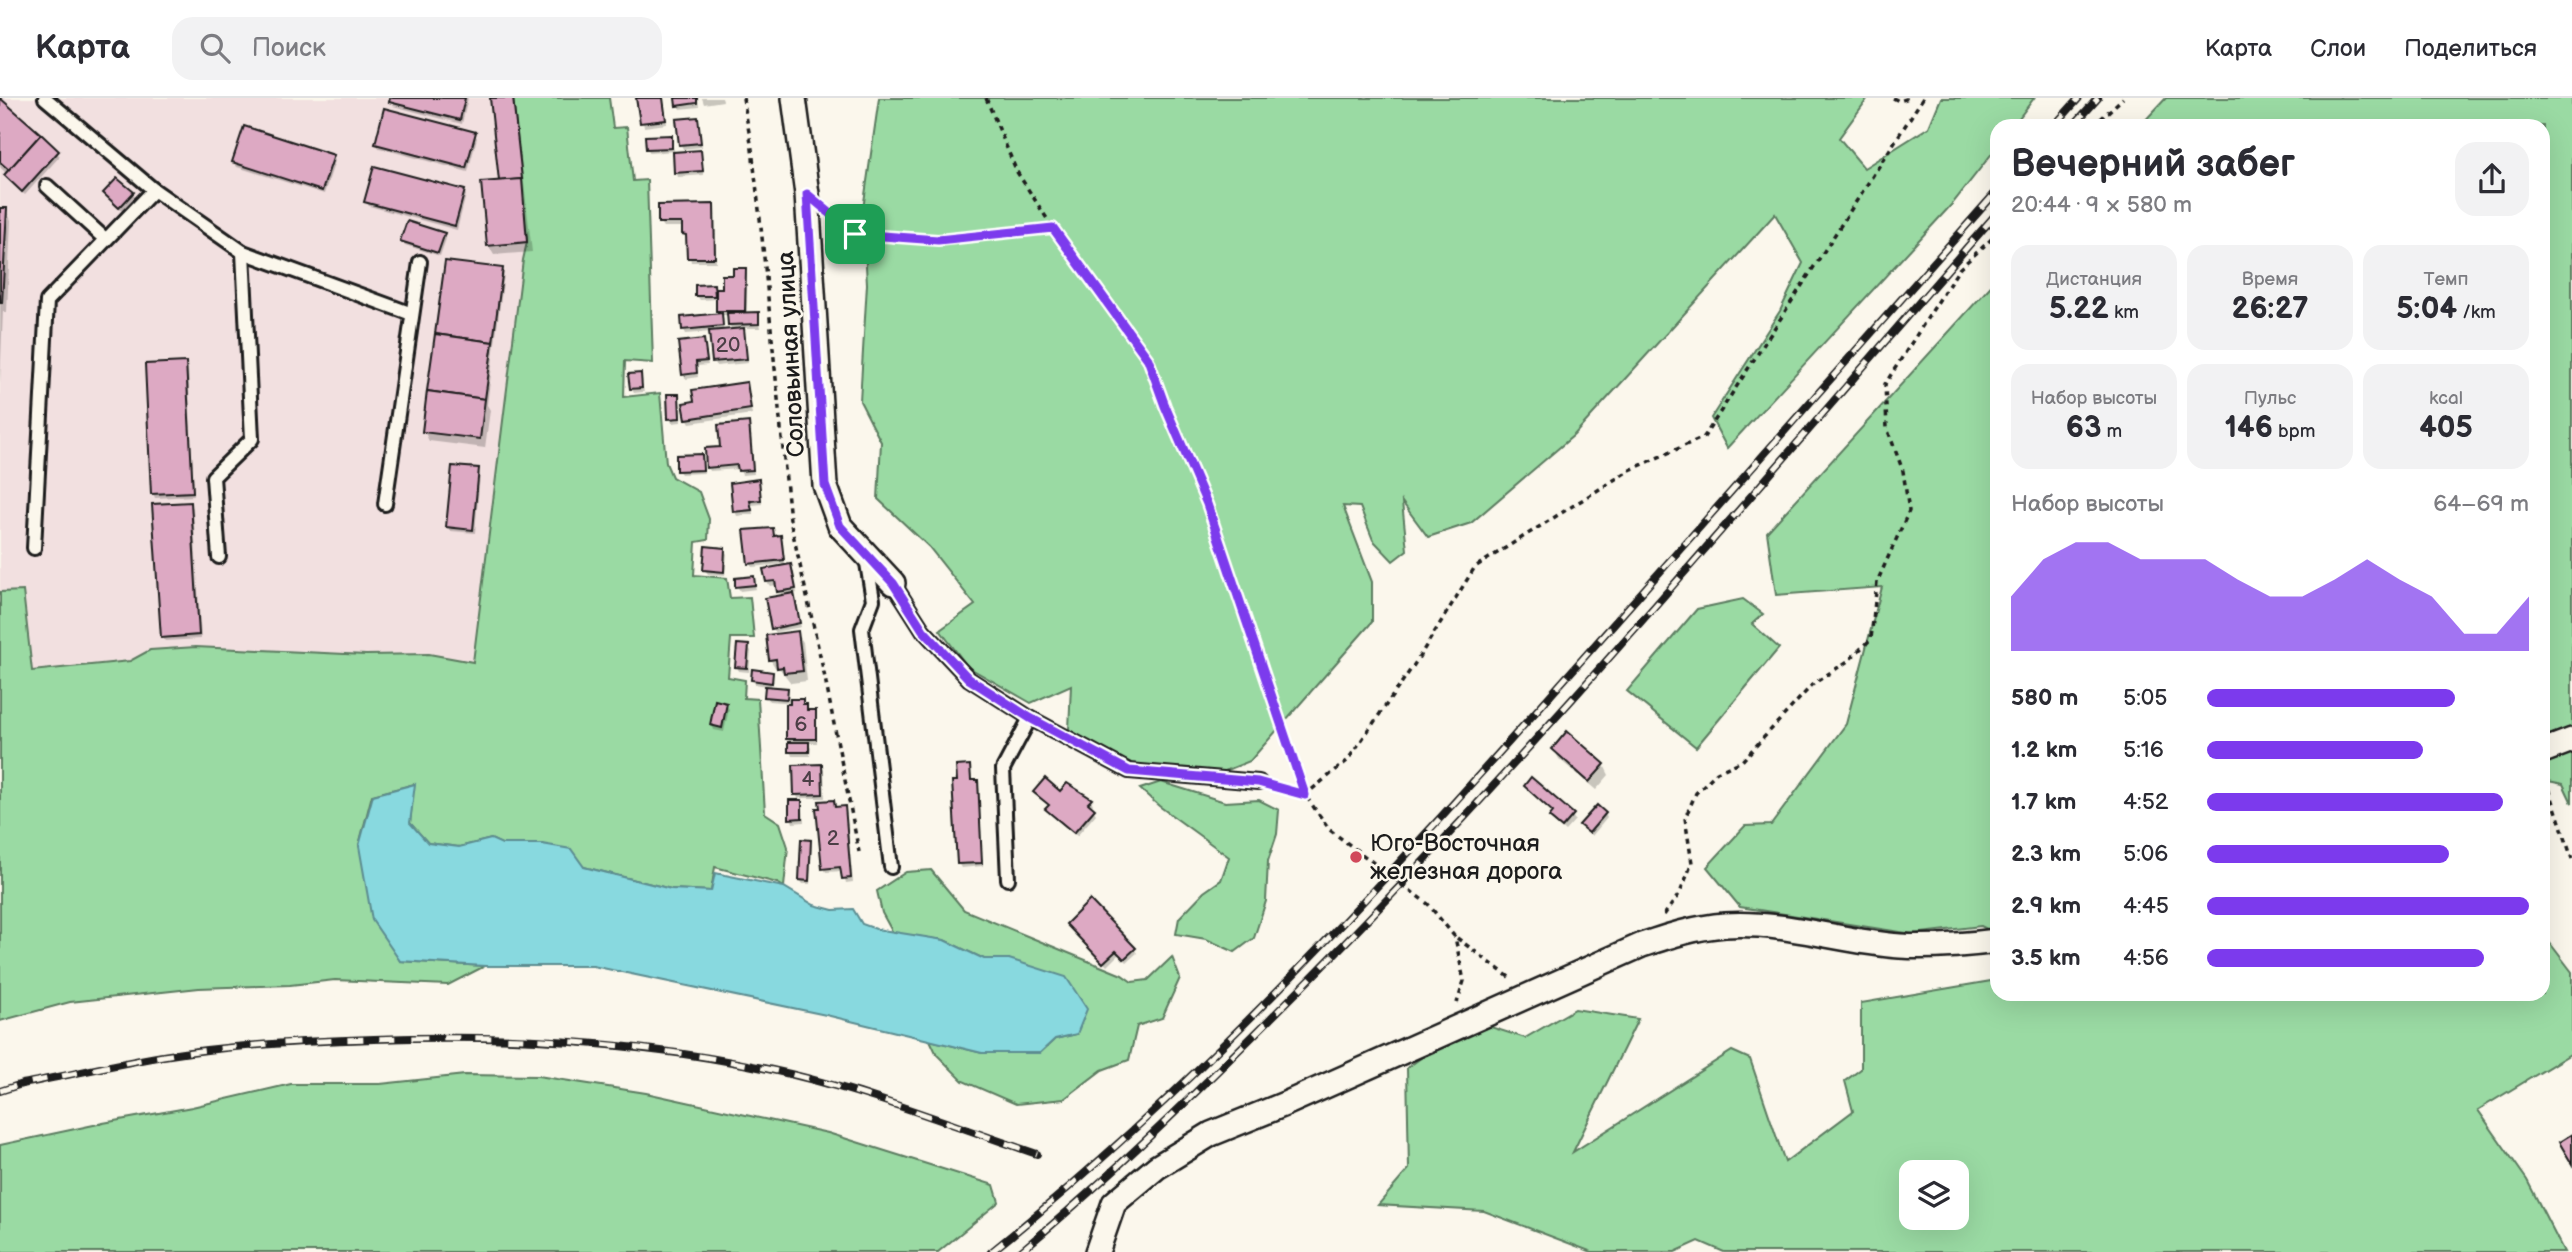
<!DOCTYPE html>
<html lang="ru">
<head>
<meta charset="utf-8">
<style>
  :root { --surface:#fff; --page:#f2f2f3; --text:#2b2b33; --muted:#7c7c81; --line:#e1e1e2; --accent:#7c3aed }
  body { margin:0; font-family:"Balsamiq Sans",sans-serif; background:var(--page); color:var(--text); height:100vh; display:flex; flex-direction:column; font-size:26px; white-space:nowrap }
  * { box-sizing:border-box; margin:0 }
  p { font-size:23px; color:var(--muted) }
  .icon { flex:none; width:38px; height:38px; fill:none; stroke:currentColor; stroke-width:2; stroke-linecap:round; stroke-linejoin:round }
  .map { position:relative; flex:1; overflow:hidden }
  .drawer { position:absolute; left:1990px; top:21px; width:560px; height:882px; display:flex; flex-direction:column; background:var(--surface); border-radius:21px; box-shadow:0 7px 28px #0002 }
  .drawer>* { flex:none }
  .tools { position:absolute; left:1899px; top:1062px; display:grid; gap:14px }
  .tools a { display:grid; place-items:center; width:70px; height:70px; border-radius:14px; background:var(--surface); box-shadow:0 7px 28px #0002; font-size:35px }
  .pin { position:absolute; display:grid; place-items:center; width:60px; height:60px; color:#fff; margin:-30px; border-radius:14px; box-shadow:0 4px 10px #0006 }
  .round { display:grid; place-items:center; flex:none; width:74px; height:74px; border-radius:21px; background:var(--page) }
  .overview { display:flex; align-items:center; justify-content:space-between; height:119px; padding:0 21px }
  h1 { font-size:38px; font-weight:700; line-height:52px }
  .stats { display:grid; grid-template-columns:repeat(3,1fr); gap:10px; height:119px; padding:7px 21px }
  .stats div { display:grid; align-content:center; border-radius:18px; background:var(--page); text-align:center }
  .stats b { font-size:30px; font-weight:700 }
  .stats small { font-size:19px; font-weight:400 }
  .stats p { font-size:19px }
  .chart { height:196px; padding:14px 21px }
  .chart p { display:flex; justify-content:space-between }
  .chart svg { width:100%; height:126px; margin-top:7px; fill:var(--accent); opacity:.7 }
  ul { padding:0 21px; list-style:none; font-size:23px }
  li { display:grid; grid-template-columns:112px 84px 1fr; align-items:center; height:52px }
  li i { height:18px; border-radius:9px; background:var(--accent) }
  header { display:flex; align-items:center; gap:42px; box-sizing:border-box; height:98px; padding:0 35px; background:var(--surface); border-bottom:2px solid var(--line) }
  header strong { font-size:33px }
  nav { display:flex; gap:38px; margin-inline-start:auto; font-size:24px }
  .search { width:490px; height:63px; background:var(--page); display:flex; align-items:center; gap:18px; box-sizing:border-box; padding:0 24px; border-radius:21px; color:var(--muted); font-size:26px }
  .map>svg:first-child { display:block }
  .built { fill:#f2e0e0 }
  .green { fill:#9adaa3; stroke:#5b7b60; stroke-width:2; fill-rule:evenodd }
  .water { fill:#88d9df; stroke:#5d8d91; stroke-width:2 }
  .shadow { fill:#0003; fill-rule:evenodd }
  .building { fill:#dda9c3; stroke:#1c1c1c; stroke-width:2 }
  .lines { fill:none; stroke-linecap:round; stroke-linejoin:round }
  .lane-casing { stroke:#1c1c1c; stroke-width:18 }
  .street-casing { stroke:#1c1c1c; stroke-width:28 }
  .path { stroke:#1c1c1c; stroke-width:3.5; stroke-dasharray:5 5; stroke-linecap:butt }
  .lane { stroke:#fbf7ec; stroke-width:12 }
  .street { stroke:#fbf7ec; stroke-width:23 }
  .rail-casing { stroke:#1c1c1c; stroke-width:8 }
  .rail { stroke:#fbf7ec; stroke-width:5; stroke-dasharray:16; stroke-linecap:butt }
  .route-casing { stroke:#fff; stroke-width:14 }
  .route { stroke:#7c3aed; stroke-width:9 }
  .poi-dot { fill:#d1495b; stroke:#fbf7ec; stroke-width:2.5 }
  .labels { text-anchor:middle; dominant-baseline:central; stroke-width:5; stroke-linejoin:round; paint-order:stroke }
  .number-label { font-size:21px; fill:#4c3f46 }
  .street-label { font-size:24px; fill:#1c1c1c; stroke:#fbf7ec }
  .poi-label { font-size:24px; fill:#1c1c1c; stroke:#fbf7ec; text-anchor:start }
</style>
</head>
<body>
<header>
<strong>Карта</strong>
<div class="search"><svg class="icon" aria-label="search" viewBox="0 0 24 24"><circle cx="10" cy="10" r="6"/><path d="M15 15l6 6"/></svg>Поиск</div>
<nav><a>Карта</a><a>Слои</a><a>Поделиться</a></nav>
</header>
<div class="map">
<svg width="2572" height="1154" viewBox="0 0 2572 1154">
  <rect width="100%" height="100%" fill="#fbf7ec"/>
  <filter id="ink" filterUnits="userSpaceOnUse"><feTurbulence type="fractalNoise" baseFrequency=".0143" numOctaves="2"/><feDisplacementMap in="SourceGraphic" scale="14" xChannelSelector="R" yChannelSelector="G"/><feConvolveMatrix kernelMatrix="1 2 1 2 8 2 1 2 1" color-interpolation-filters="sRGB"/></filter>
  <g filter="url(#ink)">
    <polygon class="built" points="0,0 513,0 527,144 523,162 473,564 429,556 366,557 150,552 130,563 31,573 23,493 0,494"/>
    <g class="green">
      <polygon points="513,0 609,0 613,30 627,29 633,83 647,82 653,265 625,263 624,299 660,295 666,365 672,379 699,394 709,421 708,442 696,444 694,477 727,480 730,500 750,499 754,540 731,540 728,579 745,582 744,600 758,601 765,715 780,725 788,749 784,789 777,785 715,769 711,793 671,791 584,769 542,746 501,746 491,741 459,749 428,745 410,725 414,686 372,697 359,747 400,863 485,868 448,887 335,882 290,887 199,890 70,904 0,923 0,494 23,493 32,573 130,563 150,552 196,549 366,557 429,556 473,564 523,162 527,144"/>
      <polygon points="879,0 1868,0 1839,40 1864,70 1929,29 1941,0 2034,0 2013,28 1997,28 1997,49 1953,105 1727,350 1711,320 1780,213 1803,165 1775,116 1574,337 1471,425 1428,439 1402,404 1407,452 1393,463 1373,442 1360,409 1343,408 1372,484 1372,524 1250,663 1220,675 1135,668 1106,655 1069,632 1071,587 1031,605 968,569 940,532 975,507 929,449 878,401 881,344 860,303 867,186 863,111"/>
      <polygon points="2166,0 2572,0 2572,705 2563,686 2543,682 2543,28 2140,28"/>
      <polygon points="1997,181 1997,836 1981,828 1913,836 1740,809 1707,769 1745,728 1771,727 1846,626 1882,489 1776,497 1767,434"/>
      <polygon points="1743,501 1763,516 1752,526 1779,550 1696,649 1627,593 1697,511"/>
      <polygon points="1161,684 1225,704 1259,702 1279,712 1277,736 1268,763 1266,803 1254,840 1235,854 1206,841 1176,836 1179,820 1204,794 1221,782 1229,759 1159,708 1140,691"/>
      <polygon points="931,772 964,812 1122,877 1132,884 1148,882 1172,859 1180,880 1162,920 1137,928 1129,962 1102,972 1064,1001 1016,1006 963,983 937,957 930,942 982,955 1040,955 1055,941 1077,936 1009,861 984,861 944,842 893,835 882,815 877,793 906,774"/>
      <path d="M2543,836L2572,874V955L2478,1012L2527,1082L2564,1154H1724L1699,1143L1675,1154H1592L1484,1113L1378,1107L1409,1071L1407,970L1472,923L1525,940L1575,911L1638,921L1573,1054L1732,953L1750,961L1785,1064L1853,1013L1845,983L1861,971V905L1997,882V896H2543ZM1911,1074H1956V1120H1911Z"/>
      <polygon points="465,977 538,978 646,995 828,1035 994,1087 999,1104 938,1154 0,1154 0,1047 103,1025 192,1009 291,986 380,986"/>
    </g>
    <polygon class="water" points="415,686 410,725 428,745 459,749 491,741 502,746 542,746 571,751 584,769 671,791 711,793 715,775 784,789 814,807 833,812 853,811 862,826 876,831 944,842 984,861 1009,861 1066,879 1087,911 1077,936 1055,941 1040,955 982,955 826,917 593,868 485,868 400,863 372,822 359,748 373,697"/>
    <g class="shadow">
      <polygon points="392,0 468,0 462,26 393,8"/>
      <polygon points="492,0 514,0 532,154 494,157 488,147 501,84"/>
      <polygon points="638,0 663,0 667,26 644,29"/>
      <polygon points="676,0 698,0 699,9 680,11"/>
      <polygon points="702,0 722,0 723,3 704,6"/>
      <polygon points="0,2 60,58 25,97 9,82 7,76 0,69"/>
      <polygon points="697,20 702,49 683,51 681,47"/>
      <polygon points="474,35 477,40 468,74 379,50 377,46"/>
      <polygon points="671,38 674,53 650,55 647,50"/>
      <polygon points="700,54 704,77 678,79 676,74"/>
      <polygon points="333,58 335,63 324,96 237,69 234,64"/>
      <polygon points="464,93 466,97 457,132 369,108 366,104"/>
      <polygon points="132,95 135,99 122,113 105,96"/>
      <polygon points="713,107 715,112 716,164 691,164 684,129 663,129 660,125"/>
      <polygon points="0,112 6,112 11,122 7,214 3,214 0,286"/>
      <polygon points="444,136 446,141 440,158 405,147 402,143"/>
      <polygon points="502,172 504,176 487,307 490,312 485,350 429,343 424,333"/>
      <path d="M745,172L747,176V216H758L760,230H742L745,236L748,265L716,268L711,234L686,236L684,232L721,217L718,213V201L700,202L697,198L713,188L716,192H724L735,178ZM721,217H729V227L733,233L724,234Z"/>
      <polygon points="703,243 708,267 697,268 698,279 686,281 683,277"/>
      <polygon points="185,265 188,270 194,398 155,400 153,395"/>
      <polygon points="640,277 644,294 634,295 631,290"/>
      <polygon points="746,286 752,316 690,325 687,320"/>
      <polygon points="678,297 680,302 681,324 672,325 670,320"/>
      <polygon points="748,326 751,330 754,376 742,377 739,371 710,373 708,369 721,351"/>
      <polygon points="701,358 704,375 681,376 678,372"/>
      <polygon points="478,372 480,376 475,435 451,433 448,429"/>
      <polygon points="758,383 762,406 752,407 753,416 737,418 735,413"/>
      <polygon points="190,406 193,410 201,541 165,543 162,539"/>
      <polygon points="772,431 775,439 780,439 783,443 785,469 790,468 793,472 797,495 793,496 801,529 775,534 773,530 782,499 778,487 770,488 767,484 783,469 782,466 752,469 749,465"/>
      <polygon points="724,451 727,456 725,477 708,476 705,472"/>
      <polygon points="753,480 756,491 740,493 737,488"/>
      <polygon points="797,535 803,544 807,583 791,585 780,571 776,571 770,561"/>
      <polygon points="748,549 751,553 749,574 739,573 737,569"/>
      <polygon points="772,575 774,585 769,577 766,578 773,590 787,591 789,603 802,602 809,614 815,614 817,618 817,645 808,645 811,650 810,658 792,658 790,653 791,646 788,641 796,605 769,603 766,599 767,588 755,586 753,582"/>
      <polygon points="726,607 729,611 724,634 714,632 712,627"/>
      <polygon points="1554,651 1604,667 1609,677 1596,692 1559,661"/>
      <polygon points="821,668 824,672 825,700 799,700 803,708 804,724 793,725 791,720 800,704 796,696"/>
      <polygon points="969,669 972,684 977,684 979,688 983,768 961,770 958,765 959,685"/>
      <polygon points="1526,688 1572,718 1575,722 1565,733 1554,723 1551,719 1555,715"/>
      <polygon points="1036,694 1060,696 1091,702 1093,706 1091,709 1096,716 1077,738 1050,716 1047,711 1050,709"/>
      <polygon points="833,704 836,710 844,710 846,714 853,784 846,785 843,773 826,774 824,770"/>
      <polygon points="1605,716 1607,720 1592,738 1584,731 1581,727"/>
      <polygon points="810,744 812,748 810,786 803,786 800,782"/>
      <polygon points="1068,827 1134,851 1137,855 1127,864 1119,856 1107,868"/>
    </g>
    <g class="building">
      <polygon points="0,0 41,36 9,72 0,64"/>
      <polygon points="390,0 465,0 460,22 389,4"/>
      <polygon points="490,0 513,0 522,81 499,83"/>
      <polygon points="636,0 663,0 666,22 640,25"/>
      <polygon points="675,0 697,0 697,5 676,8"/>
      <polygon points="384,10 476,34 466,70 375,46"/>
      <polygon points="698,19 701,45 679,47 676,21"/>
      <polygon points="244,28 334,57 322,93 232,64"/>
      <polygon points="41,36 59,53 22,94 4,77"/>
      <polygon points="672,37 672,50 646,51 645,38"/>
      <polygon points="701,52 703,73 674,75 673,54"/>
      <polygon points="374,68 465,92 455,128 364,104"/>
      <polygon points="117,80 134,94 119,110 103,95"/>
      <polygon points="522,81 527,144 487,148 481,84"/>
      <polygon points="714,106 715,160 687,160 686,137 682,136 682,125 658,125 658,107"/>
      <polygon points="0,110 7,110 2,205 0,205"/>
      <polygon points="407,123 445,135 438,155 400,143"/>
      <polygon points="445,163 503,170 493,244 435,236"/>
      <polygon points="733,170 746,170 745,213 716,213 716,190 722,190 722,177 733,177"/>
      <polygon points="714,186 715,198 695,198 695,187"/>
      <polygon points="759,214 759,226 728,227 727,215"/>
      <polygon points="722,215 723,228 682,232 681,219"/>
      <polygon points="744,230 747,261 712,264 709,233"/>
      <polygon points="435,236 493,244 485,301 427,293"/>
      <polygon points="704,241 707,263 696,264 697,275 682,277 678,244"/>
      <polygon points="186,264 193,394 151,396 145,266"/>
      <polygon points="641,275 642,290 630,291 628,276"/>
      <polygon points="747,284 751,311 686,321 683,305 694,303 692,292"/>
      <polygon points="427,293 485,301 480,341 422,334"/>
      <polygon points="667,296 679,296 680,320 668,321"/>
      <polygon points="749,324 753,372 738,373 737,367 706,370 705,350 720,349 718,327"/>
      <polygon points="702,356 703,372 676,373 676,357"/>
      <polygon points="452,368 479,370 473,432 446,429"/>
      <polygon points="759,381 761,402 750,403 752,412 733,414 730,385"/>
      <polygon points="191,404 199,537 161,540 152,406"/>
      <polygon points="773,430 774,438 781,437 784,462 748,466 744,432"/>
      <polygon points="705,448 725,450 724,474 703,472"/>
      <polygon points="791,466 796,491 777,494 775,483 766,484 763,471"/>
      <polygon points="754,478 755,487 735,489 735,480"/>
      <polygon points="794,495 800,525 771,531 765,500"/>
      <polygon points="798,533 803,573 784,575 783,569 777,570 776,561 769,562 766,537"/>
      <polygon points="737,546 749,547 747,570 735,569"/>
      <polygon points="752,571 773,574 772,585 751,582"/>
      <polygon points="765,588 788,590 787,601 764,599"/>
      <polygon points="790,601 803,601 803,606 807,606 807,612 816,612 816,641 786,641 786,606 790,606"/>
      <polygon points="715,602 727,605 722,630 710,627"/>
      <polygon points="1567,633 1605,666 1589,684 1552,651"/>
      <rect x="788" y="644" width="21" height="10"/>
      <polygon points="822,666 823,696 794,697 793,667"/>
      <polygon points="970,667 971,682 978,682 982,765 957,766 952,683 957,683 956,668"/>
      <polygon points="1531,679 1574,716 1562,730 1549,719 1553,714 1524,688"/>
      <polygon points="1045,680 1060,693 1067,685 1092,701 1088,705 1095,711 1074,735 1045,711 1049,707 1033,694"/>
      <polygon points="789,702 802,702 802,720 789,721"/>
      <polygon points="834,702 835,709 845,708 851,780 842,781 840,769 822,771 816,710 820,710 819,703"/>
      <polygon points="1597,707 1606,715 1589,735 1579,727"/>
      <polygon points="801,741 811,742 809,783 799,782"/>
      <polygon points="1090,802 1136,850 1124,861 1116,853 1103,865 1066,826"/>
      <polygon points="2572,1036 2572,1066 2559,1044"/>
    </g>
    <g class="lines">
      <g class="lane-casing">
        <g id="lane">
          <polyline points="45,0 154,92 243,154 412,216"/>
          <polyline points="47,88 105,141"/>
          <polyline points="385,406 420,164"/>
          <polyline points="34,450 47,203 154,92"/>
          <polyline points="219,459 213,379 252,341 243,154"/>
          <polyline points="866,459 873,502 862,531 891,769"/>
          <polyline points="893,485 923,532 969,581 1030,620 1129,673 1259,684"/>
          <polyline points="1008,781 1003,671 1030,620"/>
        </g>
      </g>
      <g class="street-casing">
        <g id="street">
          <polyline points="794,0 807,96 825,387 840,428 893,485"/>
          <polyline points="2543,653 2572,642"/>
          <path d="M1097,1154L1114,1105L1157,1069L1211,1036L1285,1006L1642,847C1669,838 1696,829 1725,827C1784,823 1842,844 1900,848C1932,850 1965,847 1997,843"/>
        </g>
      </g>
      <g class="path">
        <polyline points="743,0 752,51 761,129 790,422 825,580 859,754"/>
        <polyline points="986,0 1017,74 1053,130"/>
        <polyline points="1893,0 1899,3 1909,0"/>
        <polyline points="2093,28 2123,0"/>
        <polyline points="830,115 855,136 938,142 1053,130 1148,261 1165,308 1207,406 1305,697 1330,732 1428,806 1455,839 1464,883 1457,905"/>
        <polyline points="2543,672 2572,761"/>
        <polyline points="1275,689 1305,697 1347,663 1416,564 1475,469 1630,372 1704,339 1923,0"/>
        <polyline points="1664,817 1680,795 1692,765 1685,720 1696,695 1717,674 1742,663 1813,586 1848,563 1871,541 1877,484 1909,413 1903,373 1887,330 1885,286 1959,171 1997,136"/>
        <polyline points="1457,840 1513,882"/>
      </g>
      <use href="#lane" class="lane"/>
      <use href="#street" class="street"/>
      <g class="rail-casing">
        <g id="rail">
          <polyline points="2054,28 2079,0"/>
          <polyline points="2073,28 2098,0"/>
          <path d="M0,993L22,986C69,977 116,966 163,958C233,947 304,943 374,941C513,936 654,944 790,976C874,996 955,1028 1037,1056"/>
          <path d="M991,1154C1202,985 1384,785 1563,583C1708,420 1852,257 1997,93"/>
          <path d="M1020,1154C1114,1076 1201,990 1287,904C1537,654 1764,381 1997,115"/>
        </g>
      </g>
      <use href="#rail" class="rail"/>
    </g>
  </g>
  <g class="lines" filter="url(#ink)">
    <g class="route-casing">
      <polygon id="route" points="807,96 855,136 938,142 1053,130 1148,261 1165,308 1207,406 1305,697 1258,684 1129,673 1030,620 969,581 923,532 893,485 840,428 825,387"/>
    </g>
    <use href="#route" class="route"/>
  </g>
  <circle class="poi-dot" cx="1356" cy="759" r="7"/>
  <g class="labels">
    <g class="number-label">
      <text x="728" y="247">20</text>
      <text x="801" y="626">6</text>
      <text x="808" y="681">4</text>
      <text x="833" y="740">2</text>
    </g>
    <g class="street-label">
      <text transform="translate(791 256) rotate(-93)">Соловьиная улица</text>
    </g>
    <g class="poi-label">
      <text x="1370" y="745">Юго-Восточная<tspan x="1370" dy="28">железная дорога</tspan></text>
    </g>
  </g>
</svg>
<div class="tools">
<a><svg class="icon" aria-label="layers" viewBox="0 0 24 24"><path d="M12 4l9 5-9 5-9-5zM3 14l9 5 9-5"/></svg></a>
</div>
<div class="pin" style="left:855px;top:136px;background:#1e9e55"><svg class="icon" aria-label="arrive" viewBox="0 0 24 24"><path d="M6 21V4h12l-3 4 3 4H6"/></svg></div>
<section class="drawer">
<div class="overview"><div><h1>Вечерний забег</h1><p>20:44 · 9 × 580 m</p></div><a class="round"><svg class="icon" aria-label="share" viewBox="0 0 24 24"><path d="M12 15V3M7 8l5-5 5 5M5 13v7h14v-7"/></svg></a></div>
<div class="stats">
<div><p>Дистанция</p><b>5.22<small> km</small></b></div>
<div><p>Время</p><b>26:27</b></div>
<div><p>Темп</p><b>5:04<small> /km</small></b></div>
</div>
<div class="stats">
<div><p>Набор высоты</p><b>63<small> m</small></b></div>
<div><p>Пульс</p><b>146<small> bpm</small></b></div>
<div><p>kcal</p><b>405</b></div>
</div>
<div class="chart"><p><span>Набор высоты</span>64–69 m</p>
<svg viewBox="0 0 160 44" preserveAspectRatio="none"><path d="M0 44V25L10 12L20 6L30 6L40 12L50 12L60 12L70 19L80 25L90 25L100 19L110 12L120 19L130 25L140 38L150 38L160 25V44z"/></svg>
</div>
<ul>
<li><b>580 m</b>5:05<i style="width:77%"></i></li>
<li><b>1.2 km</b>5:16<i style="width:67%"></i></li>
<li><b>1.7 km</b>4:52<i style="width:92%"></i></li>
<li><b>2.3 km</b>5:06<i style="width:75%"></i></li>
<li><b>2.9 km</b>4:45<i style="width:100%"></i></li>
<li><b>3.5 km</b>4:56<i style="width:86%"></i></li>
</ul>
</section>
</div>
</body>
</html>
